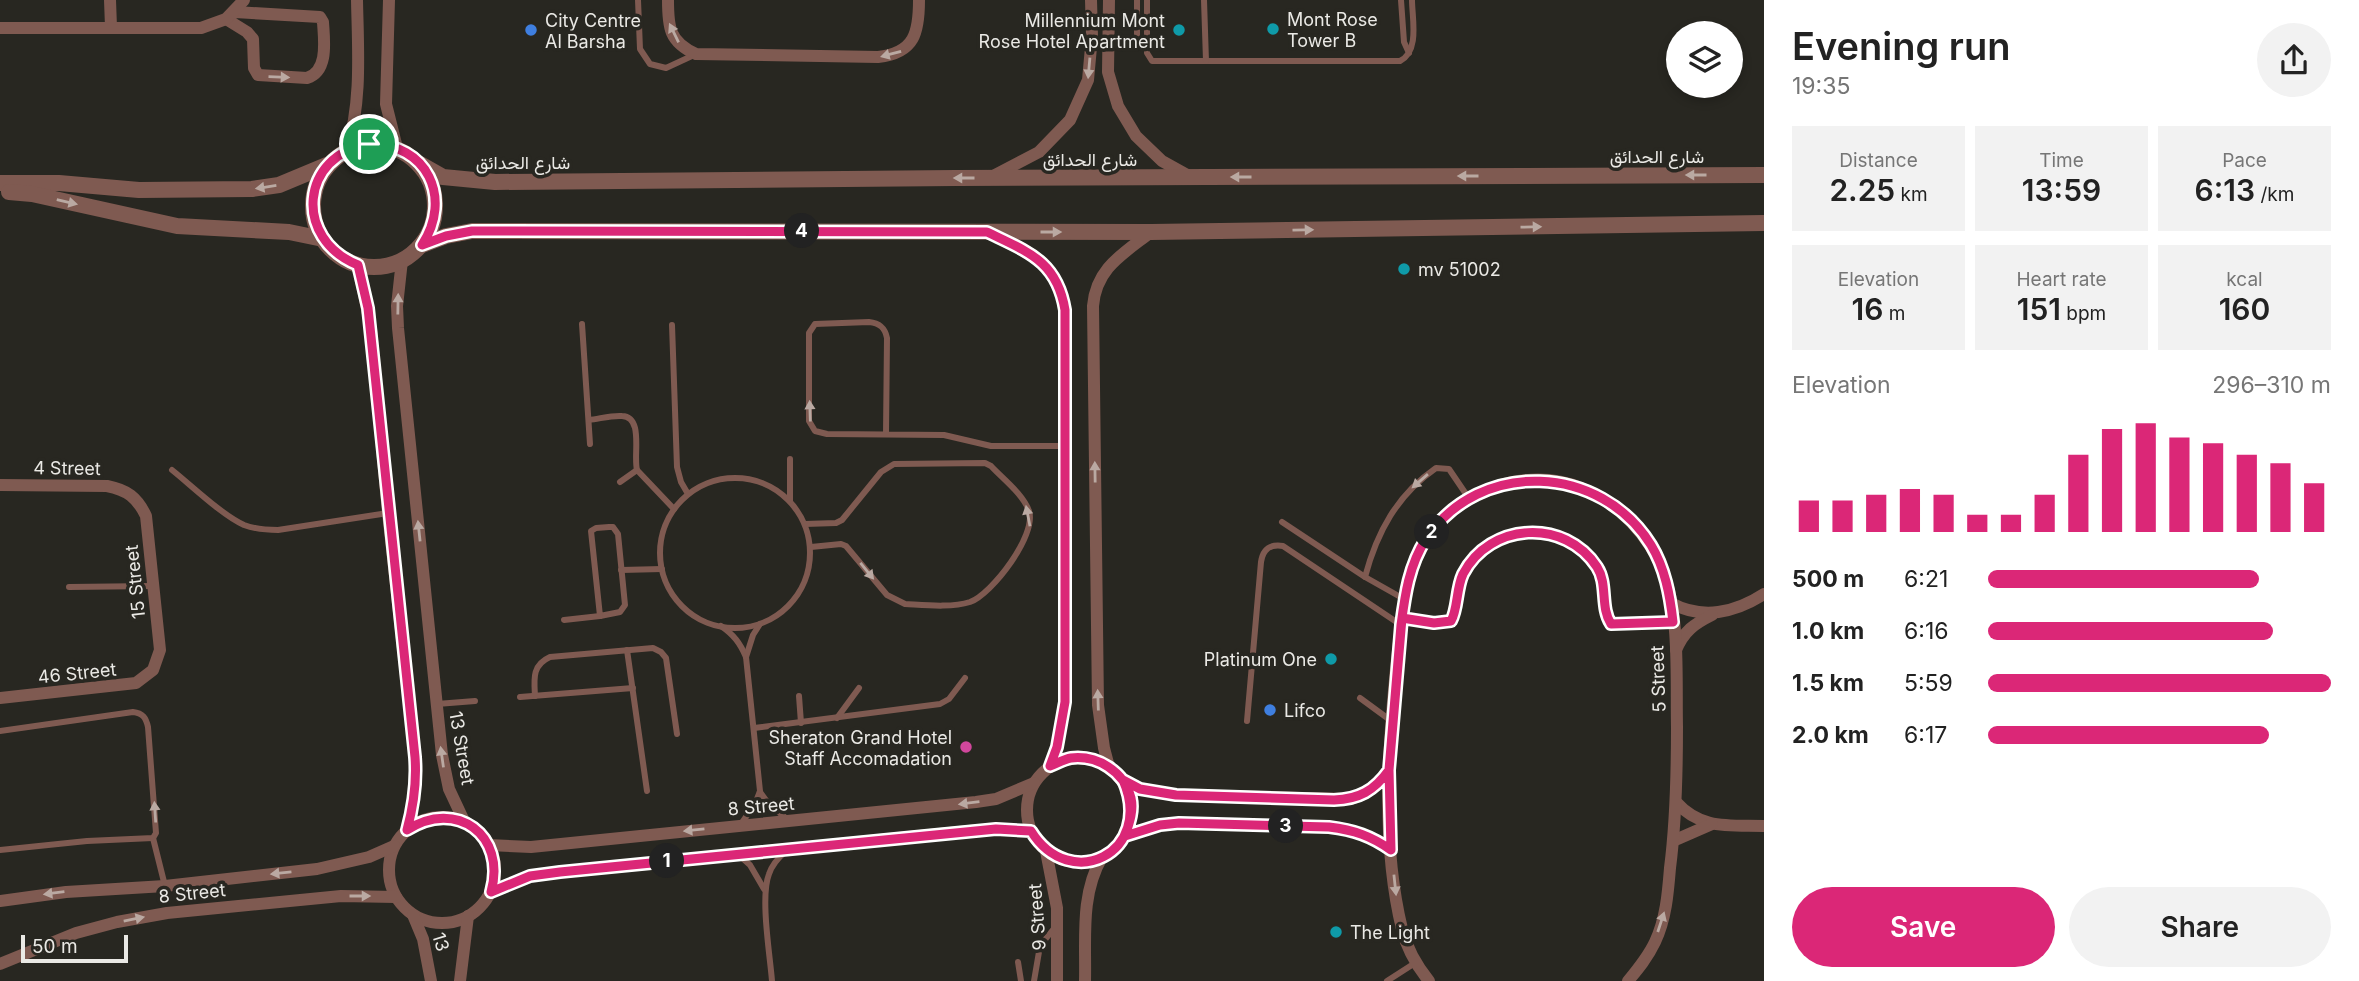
<!DOCTYPE html>
<html lang="en">
<head>
<meta charset="utf-8">
<style>
  :root { --surface:#fff; --page:#f2f2f2; --text:#222; --muted:#767676; --accent:#db2777 }
  body { margin:0; font-family:Inter,Vazirmatn,sans-serif; background:var(--page); color:var(--text); height:100vh; display:flex; flex-direction:column; font-size:26px; white-space:nowrap }
  * { box-sizing:border-box; margin:0 }
  p { font-size:23px; color:var(--muted) }
  .icon { flex:none; width:38px; height:38px; fill:none; stroke:currentColor; stroke-width:2; stroke-linecap:round; stroke-linejoin:round }
  .map { position:relative; flex:1; overflow:hidden }
  .details { display:flex; flex-direction:column; background:var(--surface); width:595px }
  .details>* { flex:none }
  .buttons { position:absolute; left:1666px; top:21px; display:grid; gap:14px }
  .buttons a { display:grid; place-items:center; width:77px; height:77px; border-radius:50%; background:var(--surface); box-shadow:0 4px 10px #0003; font-size:35px }
  .scale { position:absolute; left:21px; bottom:18px; width:107px; box-sizing:border-box; padding-left:7px; border:4px solid #eae9e5; border-top:0; font-size:19px; line-height:24px; white-space:nowrap; color:#eae9e5; -webkit-text-stroke:5px #282721; paint-order:stroke }
  .pin { position:absolute; display:grid; place-items:center; width:60px; height:60px; color:#fff; margin:-30px; border:4px solid #fff; border-radius:50%; box-shadow:0 2px 7px #0007 }
  .km { position:absolute; width:35px; height:35px; margin:-18px; border-radius:50%; background:#222; color:#fff; font-size:19px; line-height:35px; text-align:center }
  .round { display:grid; place-items:center; flex:none; width:74px; height:74px; border-radius:37px; background:var(--page) }
  .overview { display:flex; align-items:center; justify-content:space-between; height:119px; padding:0 28px }
  h1 { font-size:38px; font-weight:600; line-height:52px }
  .metrics { display:grid; grid-template-columns:repeat(3,1fr); gap:10px; height:119px; padding:7px 28px }
  .metrics div { display:grid; align-content:center; border-radius:0px; background:var(--page); text-align:center }
  .metrics b { font-size:30px; font-weight:600 }
  .metrics small { font-size:19px; font-weight:400 }
  .metrics p { font-size:19px }
  .chart { height:196px; padding:14px 28px }
  .chart p { display:flex; justify-content:space-between }
  .chart svg { width:100%; height:126px; margin-top:7px; stroke:var(--accent); stroke-width:6 }
  .button { display:flex; gap:14px; margin-top:auto; padding:14px 28px }
  .button a { flex:1; height:80px; border-radius:42px; background:var(--accent); color:#fff; font-size:28px; font-weight:600; line-height:80px; text-align:center }
  .button a+a { background:var(--page); color:var(--text) }
  ul { padding:0 28px; list-style:none; font-size:23px }
  li { display:grid; grid-template-columns:112px 84px 1fr; align-items:center; height:52px }
  li i { height:18px; border-radius:9px; background:var(--accent) }
  main { display:flex; flex:1; min-height:0 }
  .map>svg:first-child { display:block }
  .lines { fill:none; stroke-linecap:round; stroke-linejoin:round }
  .service { stroke:#7f5a51; stroke-width:6 }
  .minor { stroke:#7f5a51; stroke-width:12 }
  .tertiary { stroke:#7f5a51; stroke-width:16 }
  .oneway { fill:#baa9a2 }
  .route-casing { stroke:#fff; stroke-width:14 }
  .route { stroke:#db2777; stroke-width:9 }
  .culture-dot { fill:#0f9aa8; stroke:#282721; stroke-width:2.5 }
  .shop-dot { fill:#3f7fe0; stroke:#282721; stroke-width:2.5 }
  .hotel-dot { fill:#d1479c; stroke:#282721; stroke-width:2.5 }
  .labels { text-anchor:middle; dominant-baseline:central; stroke-width:7; stroke-linejoin:round; paint-order:stroke }
  .poi-label { font-size:18px; fill:#eae9e5; stroke:#282721; text-anchor:start }
  .street-label { font-size:18px; fill:#eae9e5; stroke:#282721 }
</style>
</head>
<body>
<main>
<div class="map">
<svg width="1764" height="981" viewBox="0 0 1764 981">
  <rect width="100%" height="100%" fill="#282721"/>
  <g class="lines">
    <g class="service">
      <polyline points="638,0 640,49 650,64 666,68 694,55"/>
      <path d="M1147,0V53L1152,61H1400C1420,51 1412,18 1412,0"/>
      <polyline points="1204,0 1206,61"/>
      <polyline points="1401,0 1404,42 1409,53"/>
      <polyline points="1137,38 1137,0"/>
      <polyline points="582,324 590,444"/>
      <polyline points="672,325 677,467 681,482 688,494"/>
      <path d="M589,420C599,419 612,415 622,416C644,417 633,455 637,470L674,509"/>
      <path d="M886,434L887,338C885,328 880,323 869,322L815,324L809,333V421L815,431L827,434L944,435L991,446H1065"/>
      <path d="M172,470C192,486 222,515 244,525C255,529 266,530 278,530L388,513"/>
      <circle cx="735" cy="553" r="75"/>
      <polyline points="620,482 637,470"/>
      <polyline points="790,501 790,459"/>
      <polyline points="1282,522 1365,577 1404,599"/>
      <path d="M805,524L836,523L842,520L881,472L894,464L985,463L991,466C1003,479 1023,494 1029,511C1037,535 992,594 970,602C951,608 924,605 905,604L887,595L846,546L841,544L811,547"/>
      <polygon points="609,527 613,527 618,534 625,605 620,612 600,616 591,531 596,528"/>
      <polyline points="621,570 662,569"/>
      <path d="M1365,577C1377,532 1397,495 1436,468L1449,469L1468,497"/>
      <polyline points="69,587 153,586"/>
      <path d="M1402,618L1434,623L1451,621C1458,609 1456,589 1463,574C1490,522 1566,518 1597,567C1608,584 1599,607 1611,624L1673,622"/>
      <polyline points="564,620 600,616"/>
      <path d="M721,626C734,635 740,643 746,657L760,791L755,804L741,824"/>
      <polyline points="627,650 647,791"/>
      <polyline points="746,657 753,635 760,624"/>
      <path d="M535,696C534,679 532,665 550,657L653,648L661,652L666,658L677,734"/>
      <polyline points="799,696 801,723"/>
      <polyline points="520,697 633,688"/>
      <polyline points="1360,698 1390,720"/>
      <polyline points="437,704 475,701"/>
      <polyline points="837,718 859,688"/>
      <path d="M1247,721L1261,562C1263,549 1270,544 1283,546L1401,625"/>
      <polyline points="754,728 940,704 949,699 965,678"/>
      <path d="M0,731L133,712C143,713 146,718 148,727L156,833L153,838L87,841L0,850"/>
      <polyline points="760,792 768,803 788,820"/>
      <polyline points="153,838 165,886"/>
      <polyline points="740,856 750,865 764,889"/>
      <polyline points="1018,962 1021,981"/>
      <path d="M772,981C770,955 760,897 769,874C772,865 778,858 785,852"/>
      <polyline points="1034,981 1040,946 1056,926"/>
      <polyline points="1387,981 1415,963"/>
    </g>
    <g class="minor">
      <polyline points="110,0 111,27"/>
      <polyline points="389,0 386,104 397,148"/>
      <path d="M668,0C668,27 669,42 696,54L878,57C915,53 919,32 919,0"/>
      <polyline points="1109,0 1108,72 1118,106 1136,136 1162,161 1189,176"/>
      <path d="M226,19L247,32L253,39L254,68L258,75L307,78C329,71 324,40 323,22L320,17L235,12"/>
      <polyline points="0,28 201,28 226,19 244,0"/>
      <path d="M347,150C362,101 358,51 357,0"/>
      <polyline points="993,176 1039,152 1070,120 1088,80 1092,36 1091,0"/>
      <path d="M991,233C1031,253 1057,262 1065,310V702L1057,747L1050,766"/>
      <polyline points="402,260 397,306 398,328 442,755 449,789 464,821"/>
      <path d="M358,265L371,329L388,513L415,757C417,783 414,804 407,830"/>
      <path d="M0,485L107,486C127,490 137,497 146,516L160,650L153,670L136,683L0,698"/>
      <path d="M1671,603C1702,620 1735,613 1764,594"/>
      <path d="M1676,650C1684,631 1694,624 1712,615"/>
      <circle cx="1079" cy="810" r="52"/>
      <path d="M1109,767L1104,748L1098,705L1093,306C1096,268 1123,254 1151,232"/>
      <path d="M1123,780L1140,789L1176,795L1351,799C1368,793 1378,786 1389,771"/>
      <path d="M1676,802C1701,830 1729,825 1764,826"/>
      <circle cx="442" cy="870" r="53"/>
      <path d="M1125,836L1160,825L1179,823L1329,827C1354,830 1371,836 1391,850"/>
      <polyline points="1673,841 1712,824"/>
      <polyline points="489,845 531,847 976,802 996,799 1034,783"/>
      <polyline points="1046,851 1057,908 1057,981"/>
      <polyline points="490,892 530,876 560,872 979,830 1030,830"/>
      <polyline points="0,901 66,892 165,886 317,869 369,857 394,846"/>
      <polyline points="413,915 423,939 431,981"/>
      <polyline points="0,964 76,933 117,922 167,913 341,896 396,897"/>
      <polyline points="460,981 468,916"/>
      <path d="M1085,981C1086,939 1080,895 1102,857"/>
      <path d="M1429,981C1416,965 1407,949 1402,929C1381,842 1388,747 1397,659C1402,619 1404,575 1426,540C1457,491 1526,465 1581,488C1620,504 1650,536 1664,574C1680,617 1676,681 1677,727C1677,774 1676,821 1670,868C1668,893 1666,919 1655,942C1648,957 1638,969 1628,981"/>
    </g>
    <g class="tertiary">
      <circle cx="374" cy="206" r="61"/>
      <polyline points="420,164 443,177 495,182 956,178 1764,175"/>
      <polyline points="0,183 59,183 139,190 252,189 279,185 327,165"/>
      <polyline points="9,192 32,194 177,226 289,232 323,239"/>
      <polyline points="422,245 446,236 472,231 1151,232 1764,223"/>
    </g>
  </g>
  <defs><path id="oneway-solid" d="M-6-.8H1V-3.2L6.5 0L1 3.2V.8H-6Z" transform="scale(1.75)"/></defs>
  <g class="oneway">
    <use href="#oneway-solid" transform="translate(674 33) rotate(-116)"/>
    <use href="#oneway-solid" transform="translate(891 54) rotate(165)"/>
    <use href="#oneway-solid" transform="translate(1089 68) rotate(95)"/>
    <use href="#oneway-solid" transform="translate(279 77) rotate(2)"/>
    <use href="#oneway-solid" transform="translate(1696 175) rotate(180)"/>
    <use href="#oneway-solid" transform="translate(1468 176) rotate(180)"/>
    <use href="#oneway-solid" transform="translate(1241 177) rotate(180)"/>
    <use href="#oneway-solid" transform="translate(964 178) rotate(180)"/>
    <use href="#oneway-solid" transform="translate(266 187) rotate(171)"/>
    <use href="#oneway-solid" transform="translate(67 202) rotate(13)"/>
    <use href="#oneway-solid" transform="translate(1531 227) rotate(-1)"/>
    <use href="#oneway-solid" transform="translate(1303 230) rotate(-1)"/>
    <use href="#oneway-solid" transform="translate(1051 232)"/>
    <use href="#oneway-solid" transform="translate(398 304) rotate(-89)"/>
    <use href="#oneway-solid" transform="translate(810 411) rotate(-92)"/>
    <use href="#oneway-solid" transform="translate(1095 472) rotate(-91)"/>
    <use href="#oneway-solid" transform="translate(1420 481) rotate(139)"/>
    <use href="#oneway-solid" transform="translate(1028 516) rotate(-101)"/>
    <use href="#oneway-solid" transform="translate(419 531) rotate(-96)"/>
    <use href="#oneway-solid" transform="translate(867 571) rotate(51)"/>
    <use href="#oneway-solid" transform="translate(1098 700) rotate(-92)"/>
    <use href="#oneway-solid" transform="translate(442 757) rotate(-98)"/>
    <use href="#oneway-solid" transform="translate(969 803) rotate(173)"/>
    <use href="#oneway-solid" transform="translate(155 812) rotate(-94)"/>
    <use href="#oneway-solid" transform="translate(694 830) rotate(174)"/>
    <use href="#oneway-solid" transform="translate(281 873) rotate(174)"/>
    <use href="#oneway-solid" transform="translate(1395 885) rotate(84)"/>
    <use href="#oneway-solid" transform="translate(54 893) rotate(173)"/>
    <use href="#oneway-solid" transform="translate(360 896)"/>
    <use href="#oneway-solid" transform="translate(134 919) rotate(-11)"/>
    <use href="#oneway-solid" transform="translate(1661 922) rotate(-72)"/>
  </g>
  <g class="lines">
    <g class="route-casing">
      <path id="route" d="M369,144C300,155 293,239 358,265L368,308L415,757C417,783 414,804 407,830C456,798 507,835 491,892L530,876L560,872L996,829L1031,831C1070,894 1155,853 1123,780L1140,789L1176,795L1334,800C1359,799 1374,791 1389,770L1401,625C1405,595 1409,565 1426,539C1480,458 1601,464 1651,545C1665,568 1670,595 1673,622L1611,624C1600,607 1608,584 1597,567C1565,518 1490,522 1463,574C1456,589 1458,609 1451,621L1434,623L1402,618L1389,770L1391,850C1371,836 1354,830 1329,827L1179,823L1160,825L1125,836C1129,824 1134,811 1131,798C1124,771 1097,755 1071,758C1064,759 1056,764 1050,766L1057,747L1065,702V310C1057,261 1028,252 987,232L472,231L446,236L422,245C453,198 427,143 369,144"/>
    </g>
    <use href="#route" class="route"/>
  </g>
  <g class="culture-dot">
    <circle cx="1273" cy="29" r="7"/>
    <circle cx="1179" cy="30" r="7"/>
    <circle cx="1404" cy="269" r="7"/>
    <circle cx="1331" cy="659" r="7"/>
    <circle cx="1336" cy="932" r="7"/>
  </g>
  <g class="shop-dot">
    <circle cx="531" cy="30" r="7"/>
    <circle cx="1270" cy="710" r="7"/>
  </g>
  <circle class="hotel-dot" cx="966" cy="747" r="7"/>
  <g class="labels">
    <g class="poi-label">
      <text x="1287" y="19">Mont Rose<tspan x="1287" dy="21">Tower B</tspan></text>
      <text x="545" y="20">City Centre<tspan x="545" dy="21">Al Barsha</tspan></text>
      <text x="1165" y="20" text-anchor="end">Millennium Mont<tspan x="1165" dy="21">Rose Hotel Apartment</tspan></text>
      <text x="1418" y="269">mv 51002</text>
      <text x="1317" y="659" text-anchor="end">Platinum One</text>
      <text x="1284" y="710">Lifco</text>
      <text x="952" y="737" text-anchor="end">Sheraton Grand Hotel<tspan x="952" dy="21">Staff Accomadation</tspan></text>
      <text x="1350" y="932">The Light</text>
    </g>
    <g class="street-label">
      <text x="1657" y="156">شارع الحدائق</text>
      <text x="1090" y="159">شارع الحدائق</text>
      <text x="523" y="162">شارع الحدائق</text>
      <text transform="translate(67 468) rotate(1)">4 Street</text>
      <text transform="translate(135 582) rotate(-96)">15 Street</text>
      <text transform="translate(77 673) rotate(-6)">46 Street</text>
      <text transform="translate(1658 679) rotate(-92)">5 Street</text>
      <text transform="translate(462 748) rotate(80)">13 Street</text>
      <text transform="translate(761 806) rotate(-5)">8 Street</text>
      <text transform="translate(192 893) rotate(-6)">8 Street</text>
      <text transform="translate(1037 917) rotate(-94)">9 Street</text>
      <text transform="translate(441 942) rotate(73)">13</text>
    </g>
  </g>
</svg>
<div class="buttons">
<a><svg class="icon" aria-label="layers" viewBox="0 0 24 24"><path d="M12 4l9 5-9 5-9-5zM3 14l9 5 9-5"/></svg></a>
</div>
<div class="scale">50 m</div>
<div class="pin" style="left:369px;top:144px;background:#1e9e55"><svg class="icon" aria-label="arrive" viewBox="0 0 24 24"><path d="M6 21V4h12l-3 4 3 4H6"/></svg></div>
<b class="km" style="left:667px;top:861px">1</b>
<b class="km" style="left:1432px;top:532px">2</b>
<b class="km" style="left:1286px;top:826px">3</b>
<b class="km" style="left:802px;top:231px">4</b>
</div>
<section class="details">
<div class="overview"><div><h1>Evening run</h1><p>19:35</p></div><a class="round"><svg class="icon" aria-label="share" viewBox="0 0 24 24"><path d="M12 15V3M7 8l5-5 5 5M5 13v7h14v-7"/></svg></a></div>
<div class="metrics">
<div><p>Distance</p><b>2.25<small> km</small></b></div>
<div><p>Time</p><b>13:59</b></div>
<div><p>Pace</p><b>6:13<small> /km</small></b></div>
</div>
<div class="metrics">
<div><p>Elevation</p><b>16<small> m</small></b></div>
<div><p>Heart rate</p><b>151<small> bpm</small></b></div>
<div><p>kcal</p><b>160</b></div>
</div>
<div class="chart"><p><span>Elevation</span>296–310 m</p>
<svg viewBox="0 0 160 44" preserveAspectRatio="none"><path d="M5 44V33M15 44V33M25 44V31M35 44V29M45 44V31M55 44V38M65 44V38M75 44V31M85 44V17M95 44V8M105 44V6M115 44V11M125 44V13M135 44V17M145 44V20M155 44V27"/></svg>
</div>
<ul>
<li><b>500 m</b>6:21<i style="width:79%"></i></li>
<li><b>1.0 km</b>6:16<i style="width:83%"></i></li>
<li><b>1.5 km</b>5:59<i style="width:100%"></i></li>
<li><b>2.0 km</b>6:17<i style="width:82%"></i></li>
</ul>
<div class="button"><a>Save</a><a>Share</a></div>
</section>
</main>
</body>
</html>
